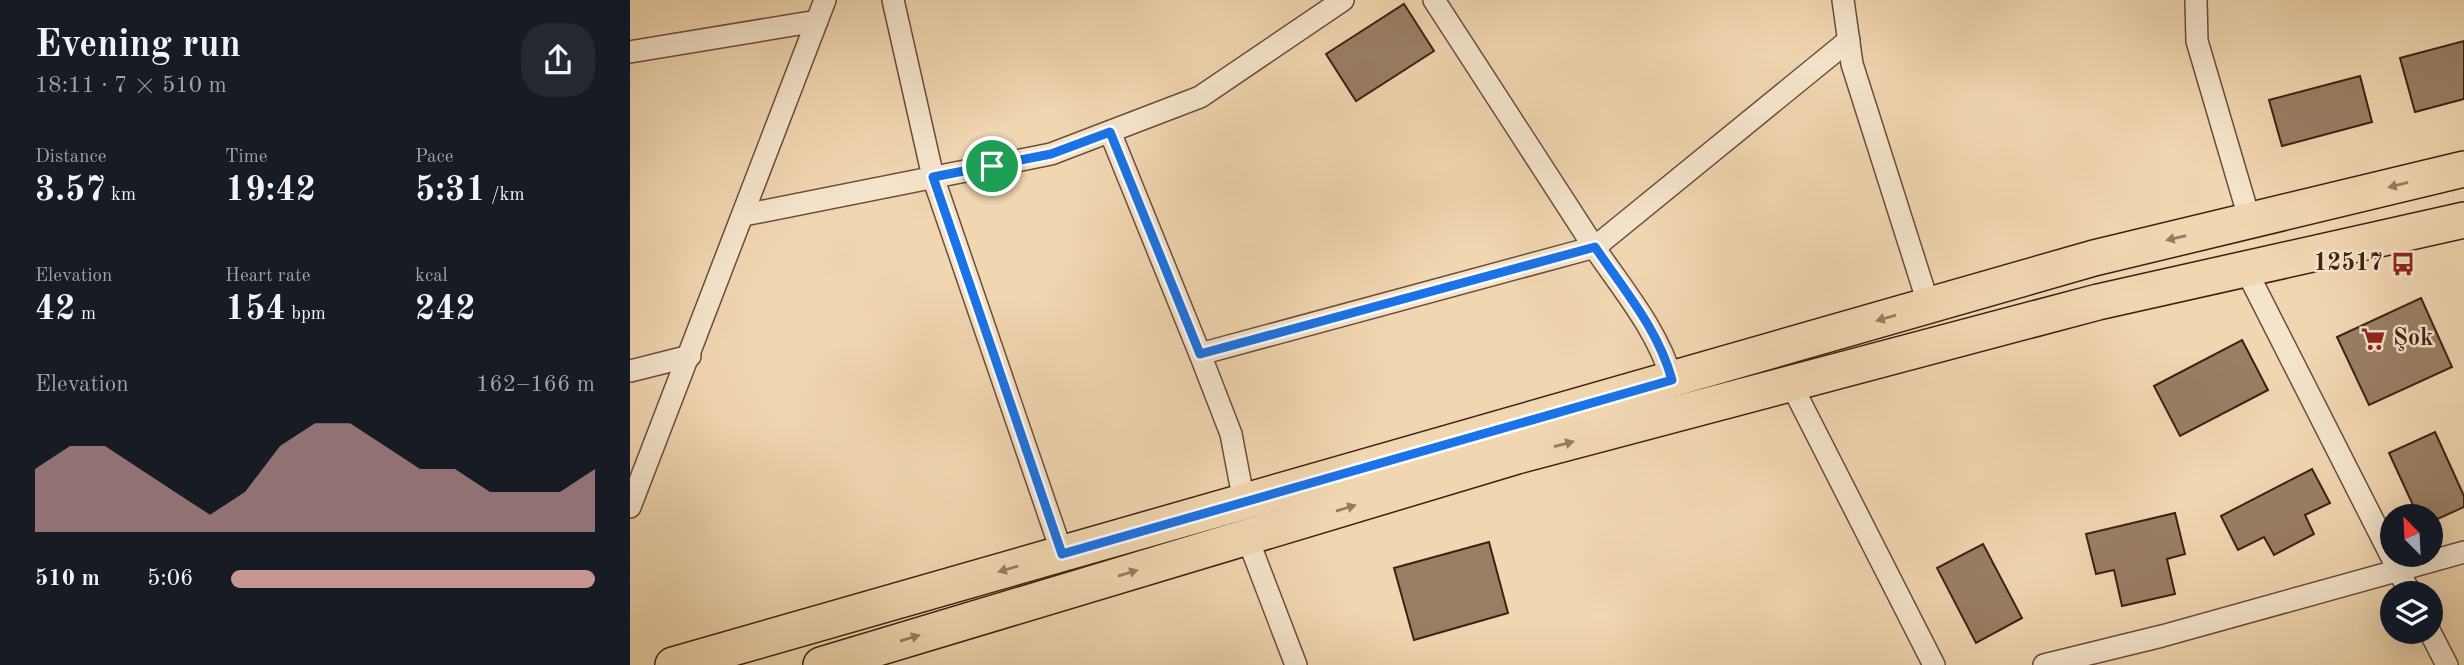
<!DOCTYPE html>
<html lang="en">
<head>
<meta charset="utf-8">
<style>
  :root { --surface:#171b24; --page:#242831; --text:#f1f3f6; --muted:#9ea1a6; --accent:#c59692 }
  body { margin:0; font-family:"Old Standard TT",serif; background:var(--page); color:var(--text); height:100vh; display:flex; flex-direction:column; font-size:26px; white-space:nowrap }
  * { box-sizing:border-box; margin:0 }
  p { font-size:23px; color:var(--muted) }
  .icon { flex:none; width:38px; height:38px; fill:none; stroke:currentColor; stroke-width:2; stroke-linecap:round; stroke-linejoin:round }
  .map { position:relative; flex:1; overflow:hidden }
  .drawer { display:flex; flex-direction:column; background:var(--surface); width:630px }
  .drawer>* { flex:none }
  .needle { width:46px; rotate:336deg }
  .fabs { position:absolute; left:1750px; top:504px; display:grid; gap:14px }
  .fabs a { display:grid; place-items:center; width:63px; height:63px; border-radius:50%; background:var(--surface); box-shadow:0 7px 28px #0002; font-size:35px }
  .pin { position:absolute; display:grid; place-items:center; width:60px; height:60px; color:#fff; margin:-30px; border:4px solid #fff; border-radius:50%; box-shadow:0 2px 7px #0007 }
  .round { display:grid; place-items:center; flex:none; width:74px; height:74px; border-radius:28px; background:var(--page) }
  .headline { display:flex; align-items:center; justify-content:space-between; height:119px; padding:0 35px }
  h1 { font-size:38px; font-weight:700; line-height:52px }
  .figures { display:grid; grid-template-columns:repeat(3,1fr); gap:10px; height:119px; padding:7px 35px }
  .figures div { display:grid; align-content:center }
  .figures b { font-size:35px; font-weight:700 }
  .figures small { font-size:19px; font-weight:400 }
  .figures p { font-size:19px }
  .chart { height:196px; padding:14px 35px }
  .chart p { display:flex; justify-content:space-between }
  .chart svg { width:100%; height:126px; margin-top:7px; fill:var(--accent); opacity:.7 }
  ul { padding:0 35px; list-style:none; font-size:23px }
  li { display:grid; grid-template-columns:112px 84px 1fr; align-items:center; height:52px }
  li i { height:18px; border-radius:9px; background:var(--accent) }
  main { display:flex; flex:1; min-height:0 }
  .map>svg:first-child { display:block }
  .building { fill:#9a7f65; stroke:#3d2112; stroke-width:2 }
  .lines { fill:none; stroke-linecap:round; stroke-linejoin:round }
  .minor-casing { stroke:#6a4e3a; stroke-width:24 }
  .primary-casing { stroke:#3d2112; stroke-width:38 }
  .minor { stroke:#f5e4cc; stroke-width:21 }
  .primary { stroke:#f0d6b1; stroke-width:35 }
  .oneway { fill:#967c62 }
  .route-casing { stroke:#fff; stroke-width:14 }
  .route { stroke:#1a73e8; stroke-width:9 }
  .labels { text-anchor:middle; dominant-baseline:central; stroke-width:5; stroke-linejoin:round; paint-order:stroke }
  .poi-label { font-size:24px; font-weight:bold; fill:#3d2112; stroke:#f5e4cc; text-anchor:end }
</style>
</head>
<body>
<main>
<section class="drawer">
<div class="headline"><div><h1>Evening run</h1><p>18:11 · 7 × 510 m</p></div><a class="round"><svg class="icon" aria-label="share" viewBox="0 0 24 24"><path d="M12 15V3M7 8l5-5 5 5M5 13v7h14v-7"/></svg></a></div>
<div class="figures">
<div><p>Distance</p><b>3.57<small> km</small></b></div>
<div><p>Time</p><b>19:42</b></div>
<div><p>Pace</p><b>5:31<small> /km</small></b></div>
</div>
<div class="figures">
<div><p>Elevation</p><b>42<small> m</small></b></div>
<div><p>Heart rate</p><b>154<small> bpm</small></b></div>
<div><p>kcal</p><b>242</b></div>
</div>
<div class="chart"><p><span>Elevation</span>162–166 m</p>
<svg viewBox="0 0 160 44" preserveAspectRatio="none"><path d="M0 44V22L10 14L20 14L30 22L40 30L50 38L60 30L70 14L80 6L90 6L100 14L110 22L120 22L130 30L140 30L150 30L160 22V44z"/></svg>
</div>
<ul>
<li><b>510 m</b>5:06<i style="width:100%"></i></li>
</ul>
</section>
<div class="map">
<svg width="1834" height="665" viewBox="0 0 1834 665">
  <rect width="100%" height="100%" fill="#f0d6b1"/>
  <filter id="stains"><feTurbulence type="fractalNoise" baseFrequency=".00286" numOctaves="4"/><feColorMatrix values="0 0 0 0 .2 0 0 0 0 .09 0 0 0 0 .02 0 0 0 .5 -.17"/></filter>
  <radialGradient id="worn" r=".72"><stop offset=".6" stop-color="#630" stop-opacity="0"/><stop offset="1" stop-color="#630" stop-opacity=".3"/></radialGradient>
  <g class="building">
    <polygon points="774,4 804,51 726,101 696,54"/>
    <polygon points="1834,41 1834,99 1785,112 1770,58"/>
    <polygon points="1730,76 1742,122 1652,146 1639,100"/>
    <polygon points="1791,298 1822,367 1739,405 1707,337"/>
    <polygon points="1612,340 1638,390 1550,436 1524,386"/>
    <polygon points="1805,432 1834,496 1834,507 1801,522 1801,516 1788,516 1759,453"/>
    <polygon points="1682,469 1700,503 1675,515 1684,534 1644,555 1634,537 1608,550 1591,516"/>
    <polygon points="1545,513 1555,554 1537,559 1545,594 1492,606 1484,570 1466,574 1456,534"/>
    <polygon points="859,542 878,613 784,640 764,568"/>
    <polygon points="1353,544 1392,618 1346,643 1307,568"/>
  </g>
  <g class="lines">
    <g class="minor-casing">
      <g id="minor">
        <polyline points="263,0 303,177 432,553"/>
        <path d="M804,0C858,82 910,165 964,247C993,290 1027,329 1042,380"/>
        <polyline points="1213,0 1222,64 1299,306"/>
        <polyline points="1566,0 1567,41 1620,221"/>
        <polyline points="0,52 187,21"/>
        <polyline points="480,132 570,354 965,247 1219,40"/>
        <polyline points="114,215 421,154 570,97 713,0"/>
        <polyline points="1616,270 1780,593"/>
        <polyline points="570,354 601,434 614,502"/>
        <polyline points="0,371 60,356"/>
        <polyline points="1161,384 1304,665"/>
        <polyline points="0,507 195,0"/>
        <polyline points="617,537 666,665"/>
        <polyline points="1800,632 1817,665"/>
        <polyline points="1414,665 1532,636 1834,552"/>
      </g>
    </g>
    <g class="primary-casing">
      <g id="primary">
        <polyline points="43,665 1464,258 1834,169"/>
        <polyline points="191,665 887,456 1468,302 1834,220"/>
      </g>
    </g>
    <use href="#minor" class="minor"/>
    <use href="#primary" class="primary"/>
  </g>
  <defs><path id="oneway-solid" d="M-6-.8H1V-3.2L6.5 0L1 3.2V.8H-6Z" transform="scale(1.75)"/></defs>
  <g class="oneway">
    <use href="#oneway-solid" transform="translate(1768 185) rotate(166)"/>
    <use href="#oneway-solid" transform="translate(1546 238) rotate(167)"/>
    <use href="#oneway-solid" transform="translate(1256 318) rotate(164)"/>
    <use href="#oneway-solid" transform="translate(934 444) rotate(-15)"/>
    <use href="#oneway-solid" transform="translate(716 508) rotate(-17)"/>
    <use href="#oneway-solid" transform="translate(378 569) rotate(164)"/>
    <use href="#oneway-solid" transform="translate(498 573) rotate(-17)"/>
    <use href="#oneway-solid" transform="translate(280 638) rotate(-17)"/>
  </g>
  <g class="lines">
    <g class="route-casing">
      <path id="route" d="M480,132L570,354L965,247C994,290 1028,329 1042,380L432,554L303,177L421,154Z"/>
    </g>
    <use href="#route" class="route"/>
  </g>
  <defs>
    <g id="bus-bare" transform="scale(1.89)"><path d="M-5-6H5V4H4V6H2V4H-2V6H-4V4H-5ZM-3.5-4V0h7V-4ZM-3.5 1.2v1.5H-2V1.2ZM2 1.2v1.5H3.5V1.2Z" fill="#8f2418" stroke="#f5e4cc" stroke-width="2.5" paint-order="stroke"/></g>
    <g id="supermarket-bare" transform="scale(1.89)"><path d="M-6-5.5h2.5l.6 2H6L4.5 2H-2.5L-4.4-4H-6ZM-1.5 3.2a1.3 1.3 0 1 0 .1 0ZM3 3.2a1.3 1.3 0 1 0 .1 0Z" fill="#8f2418" stroke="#f5e4cc" stroke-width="2.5" paint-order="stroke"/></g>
  </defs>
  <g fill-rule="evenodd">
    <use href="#bus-bare" x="1773" y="264"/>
    <use href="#supermarket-bare" x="1743" y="339"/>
  </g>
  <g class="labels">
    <g class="poi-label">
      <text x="1753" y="264">12517</text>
      <text x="1763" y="339" text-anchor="start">Şok</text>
    </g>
  </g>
  <rect width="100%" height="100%" filter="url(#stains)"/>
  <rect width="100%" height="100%" fill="url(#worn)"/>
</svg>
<div class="fabs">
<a><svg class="needle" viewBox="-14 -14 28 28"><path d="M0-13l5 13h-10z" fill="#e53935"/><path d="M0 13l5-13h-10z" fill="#9ea1a6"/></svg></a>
<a><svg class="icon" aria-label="layers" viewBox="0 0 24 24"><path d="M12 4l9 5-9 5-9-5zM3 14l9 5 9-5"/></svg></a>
</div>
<div class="pin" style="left:362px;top:166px;background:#1e9e55"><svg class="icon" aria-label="arrive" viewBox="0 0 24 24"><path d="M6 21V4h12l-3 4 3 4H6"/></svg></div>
</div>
</main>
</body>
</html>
